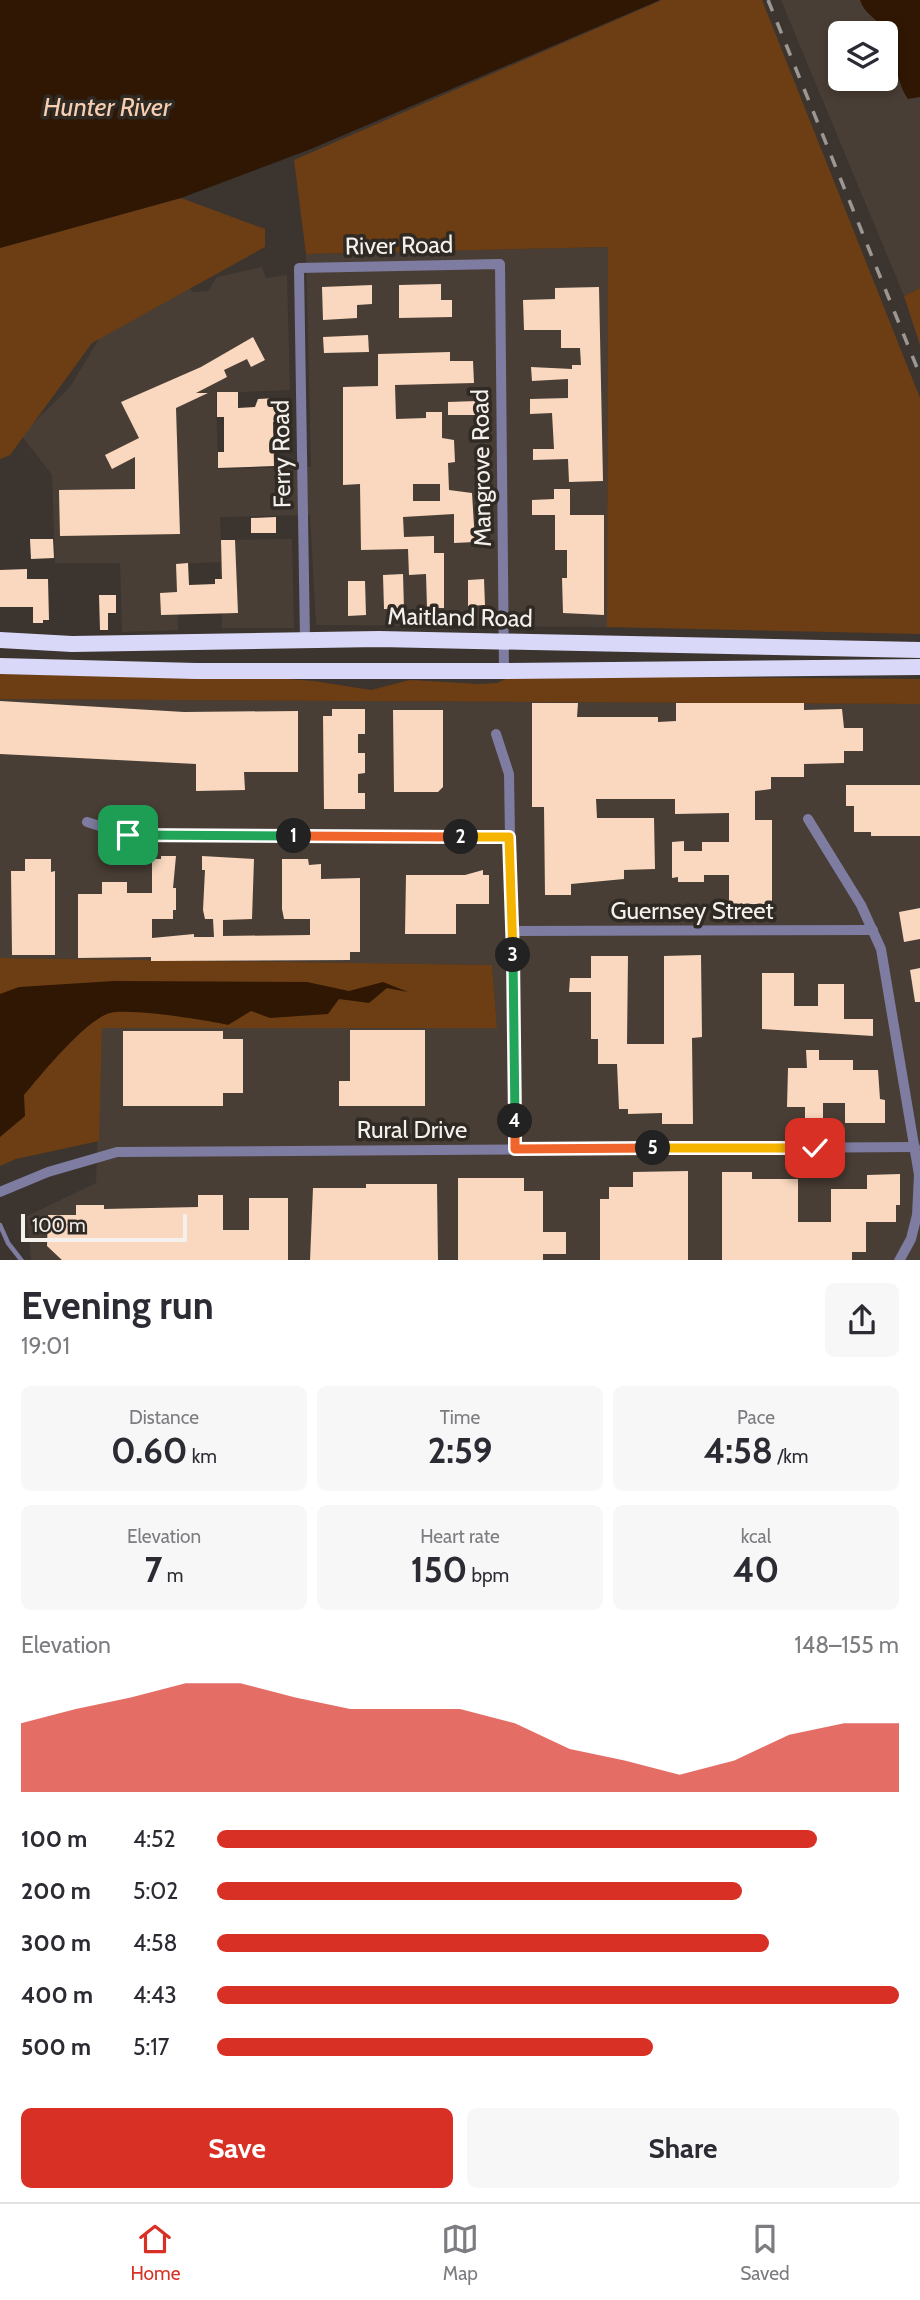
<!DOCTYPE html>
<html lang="en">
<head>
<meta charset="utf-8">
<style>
  :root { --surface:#fff; --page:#f7f7f7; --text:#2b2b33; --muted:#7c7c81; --line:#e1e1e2; --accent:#d93025 }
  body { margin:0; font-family:Cabin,sans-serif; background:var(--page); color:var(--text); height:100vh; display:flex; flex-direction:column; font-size:26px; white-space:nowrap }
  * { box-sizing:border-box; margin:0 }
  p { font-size:23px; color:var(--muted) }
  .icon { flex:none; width:38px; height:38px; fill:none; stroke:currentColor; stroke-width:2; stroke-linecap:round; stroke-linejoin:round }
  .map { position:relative; height:1260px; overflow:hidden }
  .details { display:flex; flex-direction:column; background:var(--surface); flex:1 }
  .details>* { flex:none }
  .fabs { position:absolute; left:828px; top:21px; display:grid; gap:14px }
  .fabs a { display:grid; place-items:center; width:70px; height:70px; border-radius:10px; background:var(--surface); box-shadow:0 4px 10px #0003; font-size:35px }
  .scale { position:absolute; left:21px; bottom:18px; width:166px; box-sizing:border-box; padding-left:7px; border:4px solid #f4f0ec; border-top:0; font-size:19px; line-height:24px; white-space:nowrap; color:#f4f0ec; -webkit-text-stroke:5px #302a25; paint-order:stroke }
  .pin { position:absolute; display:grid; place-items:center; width:60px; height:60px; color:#fff; margin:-30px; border-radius:14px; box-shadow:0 4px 10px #0006 }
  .km { position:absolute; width:35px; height:35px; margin:-18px; border-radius:50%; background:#222; color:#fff; font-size:19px; line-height:35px; text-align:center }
  .round { display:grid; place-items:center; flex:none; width:74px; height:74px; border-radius:10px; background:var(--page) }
  .overview { display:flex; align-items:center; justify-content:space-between; height:119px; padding:0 21px }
  h1 { font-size:38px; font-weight:700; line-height:52px }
  .stats { display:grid; grid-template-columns:repeat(3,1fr); gap:10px; height:119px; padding:7px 21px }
  .stats div { display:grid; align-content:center; border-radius:10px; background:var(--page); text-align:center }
  .stats b { font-size:35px; font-weight:700 }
  .stats small { font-size:19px; font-weight:400 }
  .stats p { font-size:19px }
  .chart { height:196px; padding:14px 21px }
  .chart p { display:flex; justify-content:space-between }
  .chart svg { width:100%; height:126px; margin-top:7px; fill:var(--accent); opacity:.7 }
  .cta { display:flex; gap:14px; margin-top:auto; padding:14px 21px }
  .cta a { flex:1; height:80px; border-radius:10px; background:var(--accent); color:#fff; font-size:28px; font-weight:700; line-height:80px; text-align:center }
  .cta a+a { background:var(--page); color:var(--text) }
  ul { padding:0 21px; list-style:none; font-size:23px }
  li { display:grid; grid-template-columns:112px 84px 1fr; align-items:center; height:52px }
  li i { height:18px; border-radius:9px; background:var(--accent) }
  .tabs { display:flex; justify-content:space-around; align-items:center; height:98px; border-top:2px solid var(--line); background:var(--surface); font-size:19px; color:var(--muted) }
  .tabs a { display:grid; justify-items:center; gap:4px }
  .tabs .selected { color:var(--accent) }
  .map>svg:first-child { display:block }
  .built { fill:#493e35; fill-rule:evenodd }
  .green { fill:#6d3e14 }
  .water { fill:#2f1703 }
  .building { fill:#f9d8bf; fill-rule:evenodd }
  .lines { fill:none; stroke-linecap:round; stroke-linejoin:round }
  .service { stroke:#7f7ca1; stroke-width:4.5 }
  .minor { stroke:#7f7ca1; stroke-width:10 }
  .trunk { stroke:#dad8f8; stroke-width:16 }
  .rail { stroke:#9d9793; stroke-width:3.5; stroke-dasharray:12 12; stroke-linecap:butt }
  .split-1-casing { stroke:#fff; stroke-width:14 }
  .split-2-casing { stroke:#fff; stroke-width:14 }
  .split-3-casing { stroke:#fff; stroke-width:14 }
  .split-4-casing { stroke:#fff; stroke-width:14 }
  .split-5-casing { stroke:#fff; stroke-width:14 }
  .split-6-casing { stroke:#fff; stroke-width:14 }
  .split-1 { stroke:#22a559; stroke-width:9 }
  .split-2 { stroke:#f0652b; stroke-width:9 }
  .split-3 { stroke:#f5b400; stroke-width:9 }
  .split-4 { stroke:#22a559; stroke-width:9 }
  .split-5 { stroke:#f0652b; stroke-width:9 }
  .split-6 { stroke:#f5b400; stroke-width:9 }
  .labels { text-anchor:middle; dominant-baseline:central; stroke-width:7; stroke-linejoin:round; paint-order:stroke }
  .street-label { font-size:24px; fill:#f4f0ec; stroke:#302a25 }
  .water-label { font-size:26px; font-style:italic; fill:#f7ceaf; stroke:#302a25 }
</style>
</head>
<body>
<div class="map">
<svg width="920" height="1261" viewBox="0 0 920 1261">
  <rect width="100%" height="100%" fill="#3b342f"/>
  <g class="built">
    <path d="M781,0H920V288L904,296ZM840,33H886V79H840Z"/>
    <polygon points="608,247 607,627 316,625 310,515 220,517 221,540 292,539 294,628 222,628 220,562 176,564 178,630 122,632 120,563 55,563 52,475 21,435 70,387 103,332 189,287 193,292 208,291 217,277 262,267 266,278 287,275 290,390 216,393 218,469 311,467 306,254"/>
    <polygon points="0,699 920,704 920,1260 31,1260 27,1216 96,1183 102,1028 497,1027 492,965 0,958"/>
  </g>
  <g class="green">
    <polygon points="662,0 762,0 920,398 920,634 607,627 608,247 306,254 294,160"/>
    <polygon points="181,198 265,229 265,247 92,343 10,455 0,459 0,248"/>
    <polygon points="920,288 920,345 904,296"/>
    <polygon points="0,674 249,676 314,681 371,690 410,680 479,684 497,683 512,676 920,679 920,704 0,699"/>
    <polygon points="0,958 492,965 497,1028 102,1028 99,1141 16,1159 0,1166"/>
  </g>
  <g class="water">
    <polygon points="0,0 660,0 311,149 181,198 0,248"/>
    <path d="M860,0H920V97L908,99C894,79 897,51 884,30C877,18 864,14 860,0Z"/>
    <path d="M114,981L307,982L349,991L383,982L408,992L387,988L369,1003L339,999L328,1014L270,1018L251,1011L228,1025C208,1020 128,1008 110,1013C85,1020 41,1075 24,1095L25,1116L0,1137V994L19,987Z"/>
  </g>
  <g class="building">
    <polygon points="441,284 441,300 452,300 452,317 399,318 399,285"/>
    <polygon points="372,285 372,304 357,305 357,318 323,320 322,287"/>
    <polygon points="599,287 603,481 569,482 568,459 533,460 533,449 554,449 552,413 530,414 530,399 568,398 568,379 532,381 531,367 572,369 572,365 581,365 580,348 561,348 561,330 524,330 523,300 555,299 555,288"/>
    <polygon points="368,335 369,352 324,353 323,337"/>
    <polygon points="253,337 265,360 251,367 247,359 224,370 227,377 196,393 208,393 176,408 180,534 60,536 59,490 135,489 135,457 112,469 105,455 139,438 121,402 201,367"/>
    <path d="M450,352V361H473L474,383L395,385L396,419L426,418V412H442V438L454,440L455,462L448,463L449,490L472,493L475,542L454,543V514L403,517L404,537L434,536V553H444V608H427L426,574L409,575L408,549L361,550L360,484L343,485V387L378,386V354ZM413,484H440V501H413Z"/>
    <polygon points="217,392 238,392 238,408 255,407 258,399 276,398 279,404 284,404 283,422 273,422 274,466 218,468 218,452 224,452 224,417 217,417"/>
    <polygon points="477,401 477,415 448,415 448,402"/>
    <polygon points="554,489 570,489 570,515 604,515 604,615 563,613 562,578 567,578 567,550 555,550 555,515 532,515 532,500 554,499"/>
    <polygon points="276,517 276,533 251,533 251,518"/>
    <polygon points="30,539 53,539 54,558 31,559"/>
    <polygon points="221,540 235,540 238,613 161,615 160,593 177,592 176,564 188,563 189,585 215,584 215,579 222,579"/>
    <polygon points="27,569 27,579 48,579 49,620 43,620 43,623 33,623 33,607 0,607 0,570"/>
    <polygon points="403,574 404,609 384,609 383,575"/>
    <polygon points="484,579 485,605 468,606 468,580"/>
    <polygon points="348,581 365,581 366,615 348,616"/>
    <polygon points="99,595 116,595 116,613 108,613 108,630 100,630"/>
    <polygon points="0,701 184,712 298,711 298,772 244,772 245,790 196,791 196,764 0,754"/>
    <polygon points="532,703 578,703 577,717 658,717 658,722 676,721 676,703 804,703 804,710 842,709 844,728 863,728 863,751 844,751 844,763 804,764 804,777 771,777 771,789 755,791 755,820 772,820 772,904 729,904 729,875 704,875 704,882 678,882 678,877 672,878 672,842 684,841 684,851 702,851 702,842 729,842 729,813 675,814 675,799 596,799 597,818 654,818 655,869 624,870 624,879 571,884 571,895 545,895 544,807 532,807"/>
    <polygon points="332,709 365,709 365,734 358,734 358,753 365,753 365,773 358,774 358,793 365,793 365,809 324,809 323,716 332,716"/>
    <polygon points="393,710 443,710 443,787 438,792 394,792"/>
    <polygon points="846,785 920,785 920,836 871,836 871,832 854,832 854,806 846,806"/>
    <polygon points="161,856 176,856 173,888 176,888 176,910 173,910 173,919 152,919 152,938 194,934 194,937 214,937 213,919 205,919 203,910 205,870 202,870 202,856 254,859 252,919 223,920 223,936 310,935 310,919 284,919 282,909 282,859 308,859 309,865 321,864 321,879 360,878 360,952 350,952 350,960 151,961 151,957 78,958 78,894 102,894 102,882 127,882 127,893 152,893 152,859 161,859"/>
    <polygon points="25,859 51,859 51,872 55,871 55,955 12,955 11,871 25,871"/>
    <polygon points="483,870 483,875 489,875 489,904 456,904 456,934 405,934 406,875 465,875"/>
    <polygon points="920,908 920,939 904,942 899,912"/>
    <polygon points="701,955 702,1037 692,1038 693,1124 662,1124 662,1113 628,1114 628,1109 619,1109 617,1064 598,1064 598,1039 591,1039 591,992 569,992 570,978 591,978 591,956 628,956 627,1044 664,1044 664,956"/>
    <polygon points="920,968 920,1002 915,1002 910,970"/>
    <polygon points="762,973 794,973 794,1006 818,1006 818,984 844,984 844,1019 873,1019 873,1036 762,1029"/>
    <polygon points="350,1030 425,1030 425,1106 339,1106 339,1081 350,1081"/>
    <polygon points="123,1031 223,1031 223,1039 243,1039 243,1093 223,1093 223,1106 123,1106"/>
    <polygon points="806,1050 819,1050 819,1060 853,1060 853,1070 878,1070 880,1099 885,1100 885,1123 845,1123 845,1103 823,1103 823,1123 805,1123 805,1107 787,1107 788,1068 807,1068"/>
    <polygon points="688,1171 688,1261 600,1261 600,1199 609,1199 609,1187 633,1187 633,1172"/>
    <polygon points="722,1172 752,1172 752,1179 798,1179 798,1222 831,1222 831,1189 867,1189 867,1175 900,1174 900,1205 896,1205 896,1222 866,1222 866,1252 852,1252 852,1261 722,1261"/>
    <polygon points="458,1178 524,1178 524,1191 543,1191 543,1232 566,1232 566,1254 543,1254 543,1261 458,1261"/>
    <polygon points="366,1184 437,1184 438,1261 310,1261 313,1188 366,1188"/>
    <polygon points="198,1195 223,1195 223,1230 249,1230 249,1198 288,1198 288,1261 63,1261 47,1246 48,1215 76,1215 76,1205 104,1205 104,1209 198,1207"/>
  </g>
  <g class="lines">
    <polyline class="service" points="0,1225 8,1243 22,1261"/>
    <g class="minor">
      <polyline points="305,640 299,268 500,264 504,671"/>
      <polyline points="496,734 509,774 515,1149"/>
      <polyline points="808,819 861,905 881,949 919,1175 917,1215 911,1239 899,1261"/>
      <polyline points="87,822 128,835 509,837"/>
      <polyline points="512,931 873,930"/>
      <polyline points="0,1192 48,1172 117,1152 915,1147"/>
    </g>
    <g class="trunk">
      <polyline points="0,640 72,644 379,639 920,650"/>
      <polyline points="0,666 196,671 504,671 920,667"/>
    </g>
    <polyline class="rail" points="768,0 920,375"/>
  </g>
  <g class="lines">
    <g class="split-1-casing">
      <polyline id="split-1" points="128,835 294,836"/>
    </g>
    <g class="split-2-casing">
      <polyline id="split-2" points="294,836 461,837"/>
    </g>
    <g class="split-3-casing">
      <polyline id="split-3" points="461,837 509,837 513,955"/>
    </g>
    <g class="split-4-casing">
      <polyline id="split-4" points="513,955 515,1121"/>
    </g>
    <g class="split-5-casing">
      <polyline id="split-5" points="515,1121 515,1149 653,1148"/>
    </g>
    <g class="split-6-casing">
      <polyline id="split-6" points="653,1148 815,1148"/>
    </g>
    <use href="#split-1" class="split-1"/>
    <use href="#split-2" class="split-2"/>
    <use href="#split-3" class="split-3"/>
    <use href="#split-4" class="split-4"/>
    <use href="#split-5" class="split-5"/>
    <use href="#split-6" class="split-6"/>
  </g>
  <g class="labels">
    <g class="street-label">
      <text transform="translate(399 245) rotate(-1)">River Road</text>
      <text transform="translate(281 454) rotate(-91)">Ferry Road</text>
      <text transform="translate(481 468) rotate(-91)">Mangrove Road</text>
      <text transform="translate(460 617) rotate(1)">Maitland Road</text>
      <text x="692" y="910">Guernsey Street</text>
      <text x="412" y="1129">Rural Drive</text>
    </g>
    <g class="water-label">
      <text x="107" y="107">Hunter River</text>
    </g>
  </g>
</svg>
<div class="fabs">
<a><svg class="icon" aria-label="layers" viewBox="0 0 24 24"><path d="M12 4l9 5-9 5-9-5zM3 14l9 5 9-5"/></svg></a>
</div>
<div class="scale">100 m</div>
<div class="pin" style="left:128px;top:835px;background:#1e9e55"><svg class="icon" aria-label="arrive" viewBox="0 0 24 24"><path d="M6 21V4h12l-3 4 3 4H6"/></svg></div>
<div class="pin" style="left:815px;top:1148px;background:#d93025"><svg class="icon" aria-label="check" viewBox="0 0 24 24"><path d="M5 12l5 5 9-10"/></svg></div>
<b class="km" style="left:294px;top:836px">1</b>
<b class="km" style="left:461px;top:837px">2</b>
<b class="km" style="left:513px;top:955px">3</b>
<b class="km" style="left:515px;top:1121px">4</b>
<b class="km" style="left:653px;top:1148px">5</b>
</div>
<section class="details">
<div class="overview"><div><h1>Evening run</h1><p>19:01</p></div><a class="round"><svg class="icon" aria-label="share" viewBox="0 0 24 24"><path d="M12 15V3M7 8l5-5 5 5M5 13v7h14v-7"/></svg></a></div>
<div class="stats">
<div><p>Distance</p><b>0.60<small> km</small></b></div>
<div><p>Time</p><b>2:59</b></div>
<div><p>Pace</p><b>4:58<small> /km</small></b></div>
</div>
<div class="stats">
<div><p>Elevation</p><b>7<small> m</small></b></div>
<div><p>Heart rate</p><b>150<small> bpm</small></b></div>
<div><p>kcal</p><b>40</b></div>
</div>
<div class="chart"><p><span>Elevation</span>148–155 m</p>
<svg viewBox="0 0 160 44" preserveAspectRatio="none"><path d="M0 44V20L10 15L20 11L30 6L40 6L50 11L60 15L70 15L80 15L90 20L100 29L110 33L120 38L130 33L140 24L150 20L160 20V44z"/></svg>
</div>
<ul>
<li><b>100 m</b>4:52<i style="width:88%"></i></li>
<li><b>200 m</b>5:02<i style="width:77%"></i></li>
<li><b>300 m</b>4:58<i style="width:81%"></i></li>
<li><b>400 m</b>4:43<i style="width:100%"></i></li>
<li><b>500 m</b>5:17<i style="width:64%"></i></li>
</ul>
<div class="cta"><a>Save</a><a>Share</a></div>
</section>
<nav class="tabs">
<a class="selected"><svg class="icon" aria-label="home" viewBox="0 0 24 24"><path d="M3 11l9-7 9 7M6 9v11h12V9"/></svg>Home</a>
<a><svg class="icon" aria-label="map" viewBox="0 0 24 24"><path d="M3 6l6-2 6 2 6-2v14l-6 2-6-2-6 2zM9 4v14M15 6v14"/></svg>Map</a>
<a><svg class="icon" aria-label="saved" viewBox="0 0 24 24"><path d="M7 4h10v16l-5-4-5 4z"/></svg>Saved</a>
</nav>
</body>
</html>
